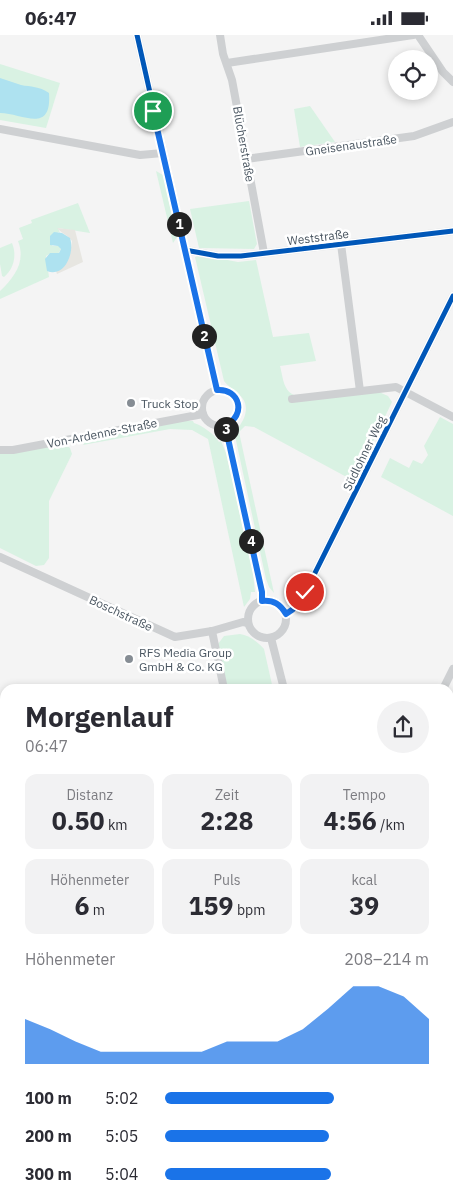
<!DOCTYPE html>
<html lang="de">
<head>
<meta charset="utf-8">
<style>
  :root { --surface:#fff; --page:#f2f2f3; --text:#2b2b33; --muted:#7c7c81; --accent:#1a73e8 }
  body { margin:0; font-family:"IBM Plex Sans",sans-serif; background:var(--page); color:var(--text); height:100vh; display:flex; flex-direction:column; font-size:19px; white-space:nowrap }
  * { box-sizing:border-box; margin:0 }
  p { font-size:16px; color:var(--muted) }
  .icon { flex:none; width:28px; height:28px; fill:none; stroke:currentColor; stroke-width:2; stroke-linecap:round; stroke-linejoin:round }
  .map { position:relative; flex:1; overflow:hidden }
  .side { position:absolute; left:0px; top:649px; width:454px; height:519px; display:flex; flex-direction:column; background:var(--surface); border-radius:15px 15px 0 0; box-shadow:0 2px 8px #0003 }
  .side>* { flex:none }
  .buttons { position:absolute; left:388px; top:15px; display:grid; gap:10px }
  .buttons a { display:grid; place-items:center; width:50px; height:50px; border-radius:50%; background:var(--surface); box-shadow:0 2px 8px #0003; font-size:25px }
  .pin { position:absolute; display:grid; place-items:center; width:42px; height:42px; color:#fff; margin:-21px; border:2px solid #fff; border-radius:50%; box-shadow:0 1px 5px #0007 }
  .km { position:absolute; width:25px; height:25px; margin:-12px; border-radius:50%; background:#222; color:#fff; font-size:14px; line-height:25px; text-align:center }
  .round { display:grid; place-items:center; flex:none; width:52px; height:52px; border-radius:26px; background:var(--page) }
  .head { display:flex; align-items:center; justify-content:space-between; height:85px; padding:0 25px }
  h1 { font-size:28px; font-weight:700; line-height:38px }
  .metrics { display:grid; grid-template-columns:repeat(3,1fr); gap:8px; height:85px; padding:5px 25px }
  .metrics div { display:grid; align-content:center; border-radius:12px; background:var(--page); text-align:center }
  .metrics b { font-size:25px; font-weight:700 }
  .metrics small { font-size:14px; font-weight:400 }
  .metrics p { font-size:14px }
  .chart { height:140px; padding:10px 25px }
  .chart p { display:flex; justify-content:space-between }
  .chart svg { width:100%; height:90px; margin-top:5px; fill:var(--accent); opacity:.7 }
  ul { padding:0 25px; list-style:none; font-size:16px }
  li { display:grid; grid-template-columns:80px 60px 1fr; align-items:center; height:38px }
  li i { height:12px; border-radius:6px; background:var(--accent) }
  .status { display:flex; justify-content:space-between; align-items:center; height:35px; padding:0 25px; background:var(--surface); direction:ltr }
  .status svg { height:14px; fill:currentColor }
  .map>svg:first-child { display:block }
  .green { fill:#d9f2e3 }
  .sand { fill:#e7e6e1 }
  .water { fill:#aee2f0 }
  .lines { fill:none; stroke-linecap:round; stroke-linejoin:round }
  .minor { stroke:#ced0d2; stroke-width:8 }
  .major { stroke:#caced1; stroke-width:10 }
  .cycleway-casing { stroke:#fff; stroke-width:8 }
  .cycleway { stroke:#0057b8; stroke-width:5 }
  .route-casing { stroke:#fff; stroke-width:10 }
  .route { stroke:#1a73e8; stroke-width:6 }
  .poi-dot { fill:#868d94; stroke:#fff; stroke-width:2 }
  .labels { text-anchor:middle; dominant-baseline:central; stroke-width:5; stroke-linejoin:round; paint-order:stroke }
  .street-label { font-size:12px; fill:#4a5661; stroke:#fff }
  .poi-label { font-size:12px; fill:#4a5661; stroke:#fff; text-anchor:start }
</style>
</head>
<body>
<div class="status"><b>06:47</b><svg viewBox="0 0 49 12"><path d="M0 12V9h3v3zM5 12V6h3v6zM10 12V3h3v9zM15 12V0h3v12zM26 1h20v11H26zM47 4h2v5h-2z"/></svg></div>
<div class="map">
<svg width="453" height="1167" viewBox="0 0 453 1167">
  <rect width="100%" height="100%" fill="#f4f4f4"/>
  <g class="green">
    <polygon points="0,29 60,48 46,93 0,85"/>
    <polygon points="310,71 335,107 300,112 294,74"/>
    <polygon points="156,136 163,140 177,202 173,208"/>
    <polygon points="249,166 257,209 254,214 199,213 190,174"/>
    <path d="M78,168L90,198L58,193L60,198L58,197L52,211H59L61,214L58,219L51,218L46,221L49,242L0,264V256C15,242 26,226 18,206L23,204L19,193L32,188L31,185Z"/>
    <path d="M12,208C17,220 14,234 4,242L2,241L0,229V213Z"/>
    <path d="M201,220L238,227L256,225L273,302L309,298L316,326L280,331C283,342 283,355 294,360L379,357L388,361L392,367L354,446L254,392L245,391L239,397L274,558L269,552L266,544L235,401C236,394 241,390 244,383C252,361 233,358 224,346L195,222Z"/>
    <polygon points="440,382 453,389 453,481 381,442 390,423 409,433 413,425 422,429 428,420 424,411"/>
    <path d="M183,386H193L194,388C203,391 214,399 219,407L221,406L226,418L253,538L255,557H251L250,564L244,572L208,404L192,395L170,394L83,410L87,404Z"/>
    <polygon points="65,409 70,413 72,419 49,466 49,523 44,530 36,531 0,513 0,419"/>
    <path d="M240,599C249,600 259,608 264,614L273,654H225L218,609L224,601Z"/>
    <polygon points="0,1106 5,1108 5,1154 0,1164"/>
  </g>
  <path class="sand" d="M57,193L75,195L83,227L57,239L56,236C67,232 71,217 72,206C68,200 61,198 57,193Z"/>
  <g class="water">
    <path d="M0,43C7,45 14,48 21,50C31,52 39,51 49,58C52,100 22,78 0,78Z"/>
    <path d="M54,197L62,198L70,203C75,217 65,243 47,236L45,224L50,218H59L61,214L58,211L50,210V201Z"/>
  </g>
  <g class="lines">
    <g class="minor">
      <polyline points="137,0 217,355"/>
      <polyline points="220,0 223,19 232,45 264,218"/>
      <polyline points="418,0 443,37 453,47"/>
      <polyline points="227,28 413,0"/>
      <polyline points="0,94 140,120 163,118"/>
      <polyline points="246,124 414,101 453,87"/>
      <polyline points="341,209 360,356"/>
      <polyline points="185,215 218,221 241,221 453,196"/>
      <circle cx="220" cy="373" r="18"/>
      <polyline points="292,364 396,352 453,382"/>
      <polyline points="225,390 262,557 262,565"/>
      <polyline points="0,415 13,415 203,379"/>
      <polyline points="0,522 175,602 212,596 243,587 248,588"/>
      <circle cx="267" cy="584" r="19"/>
      <polyline points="285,579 294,574 300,568 453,261"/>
      <polyline points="212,596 224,654"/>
      <polyline points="271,603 284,654"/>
      <polyline points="443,654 453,634"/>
      <polyline points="0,821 5,823"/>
      <polyline points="3,1167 5,1162"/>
    </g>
    <g class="major">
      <polyline points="449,859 453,859"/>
      <polyline points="449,891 453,892"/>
      <polyline points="280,1167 283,1162"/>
    </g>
    <g class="cycleway-casing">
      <g id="cycleway">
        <polyline points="137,0 217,355"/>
        <polyline points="185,215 218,221 241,221 453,196"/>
        <polyline points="285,579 294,574 300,568 453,261"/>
      </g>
    </g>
    <use href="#cycleway" class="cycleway"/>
  </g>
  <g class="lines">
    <g class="route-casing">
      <path id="route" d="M153,76L217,355C240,353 247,381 225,390L262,557V566C274,565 280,569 286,579C296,573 300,568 305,557"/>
    </g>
    <use href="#route" class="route"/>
  </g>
  <g class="poi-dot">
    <circle cx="131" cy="368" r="5"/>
    <circle cx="129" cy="624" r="5"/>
  </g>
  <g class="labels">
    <g class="street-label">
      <text transform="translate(244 109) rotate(80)">Blücherstraße</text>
      <text transform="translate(351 110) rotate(-8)">Gneisenaustraße</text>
      <text transform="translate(318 202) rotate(-7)">Weststraße</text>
      <text transform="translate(102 398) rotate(-11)">Von-Ardenne-Straße</text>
      <text transform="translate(364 418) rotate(-64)">Südlohner Weg</text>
      <text transform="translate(121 578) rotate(25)">Boschstraße</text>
    </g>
    <g class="poi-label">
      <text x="141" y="368">Truck Stop</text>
      <text x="139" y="617">RFS Media Group<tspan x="139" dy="14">GmbH &amp; Co. KG</tspan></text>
    </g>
  </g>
</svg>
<div class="buttons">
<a><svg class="icon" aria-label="locate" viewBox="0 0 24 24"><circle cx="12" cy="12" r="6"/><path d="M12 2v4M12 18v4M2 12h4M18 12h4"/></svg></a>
</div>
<div class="pin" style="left:153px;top:76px;background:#1e9e55"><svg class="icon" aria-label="arrive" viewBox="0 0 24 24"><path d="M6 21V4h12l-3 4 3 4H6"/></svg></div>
<div class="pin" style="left:305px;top:557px;background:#d93025"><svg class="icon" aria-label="check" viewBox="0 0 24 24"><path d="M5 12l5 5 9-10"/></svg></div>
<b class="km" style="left:179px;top:189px">1</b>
<b class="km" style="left:204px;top:301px">2</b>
<b class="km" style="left:226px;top:394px">3</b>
<b class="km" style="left:251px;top:506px">4</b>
<section class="side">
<div class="head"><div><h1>Morgenlauf</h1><p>06:47</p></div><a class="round"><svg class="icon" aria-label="share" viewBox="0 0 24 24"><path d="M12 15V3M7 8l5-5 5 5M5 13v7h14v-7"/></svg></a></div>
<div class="metrics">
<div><p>Distanz</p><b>0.50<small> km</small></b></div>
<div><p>Zeit</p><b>2:28</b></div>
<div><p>Tempo</p><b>4:56<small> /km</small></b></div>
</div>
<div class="metrics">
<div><p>Höhenmeter</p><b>6<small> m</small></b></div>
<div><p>Puls</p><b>159<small> bpm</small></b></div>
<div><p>kcal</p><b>39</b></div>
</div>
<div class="chart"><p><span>Höhenmeter</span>208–214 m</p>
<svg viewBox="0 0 160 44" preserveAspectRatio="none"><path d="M0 44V22L10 27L20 33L30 38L40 38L50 38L60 38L70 38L80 33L90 33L100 33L110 27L120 17L130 6L140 6L150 11L160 22V44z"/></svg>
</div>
<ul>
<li><b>100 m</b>5:02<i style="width:64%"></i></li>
<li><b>200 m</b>5:05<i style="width:62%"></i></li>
<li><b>300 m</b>5:04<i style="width:63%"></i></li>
</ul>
</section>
</div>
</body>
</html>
